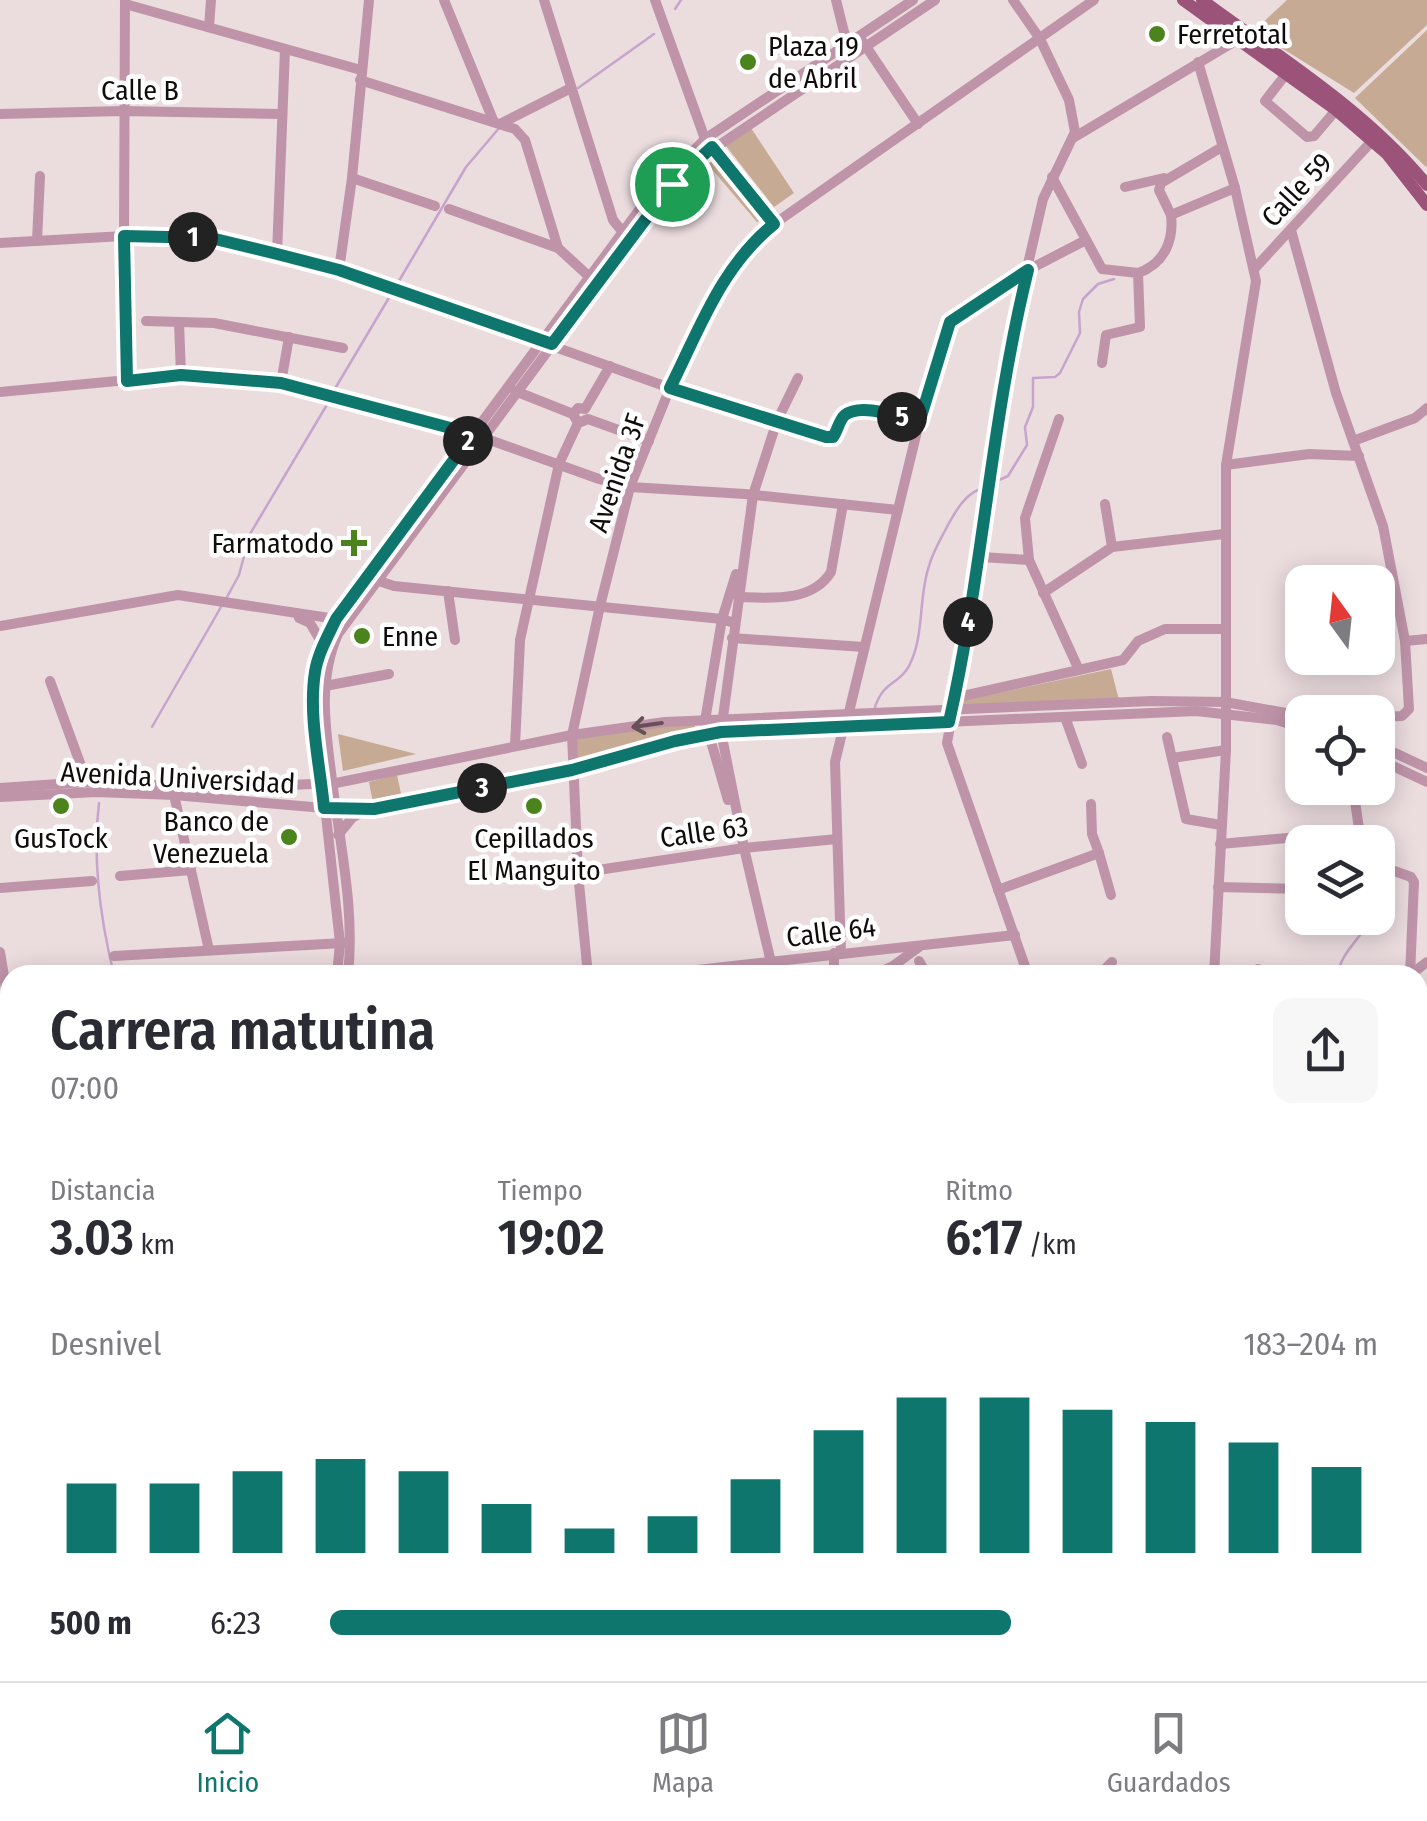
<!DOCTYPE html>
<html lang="es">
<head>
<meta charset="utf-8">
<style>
  :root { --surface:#fff; --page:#f7f7f7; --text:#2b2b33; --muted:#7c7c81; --line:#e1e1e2; --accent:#0f766e }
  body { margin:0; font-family:"Fira Sans Condensed",sans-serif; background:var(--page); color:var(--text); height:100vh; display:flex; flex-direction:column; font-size:38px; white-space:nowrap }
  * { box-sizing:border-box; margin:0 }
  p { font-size:32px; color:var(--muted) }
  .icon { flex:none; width:55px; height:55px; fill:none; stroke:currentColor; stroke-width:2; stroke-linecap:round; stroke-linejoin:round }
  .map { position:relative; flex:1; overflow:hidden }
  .side { position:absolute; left:0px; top:965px; width:1428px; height:718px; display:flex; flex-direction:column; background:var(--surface); border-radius:30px 30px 0 0; box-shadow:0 5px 25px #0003 }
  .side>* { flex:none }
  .needle { width:65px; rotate:345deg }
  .controls { position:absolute; left:1285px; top:565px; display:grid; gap:20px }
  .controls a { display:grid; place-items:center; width:110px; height:110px; border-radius:20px; background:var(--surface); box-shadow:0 5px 25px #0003; font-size:50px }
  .pin { position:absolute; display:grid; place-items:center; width:85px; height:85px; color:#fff; margin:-42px; border:5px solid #fff; border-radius:50%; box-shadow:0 2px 10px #0007 }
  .km { position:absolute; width:50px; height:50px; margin:-25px; border-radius:50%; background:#222; color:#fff; font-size:28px; line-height:50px; text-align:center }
  .round { display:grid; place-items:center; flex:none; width:105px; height:105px; border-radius:20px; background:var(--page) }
  .headline { display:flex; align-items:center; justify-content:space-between; height:170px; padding:0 50px }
  h1 { font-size:55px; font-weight:600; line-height:75px }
  .stats { display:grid; grid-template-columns:repeat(3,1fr); gap:15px; height:170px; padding:10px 50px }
  .stats div { display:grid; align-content:center }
  .stats b { font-size:50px; font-weight:600 }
  .stats small { font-size:28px; font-weight:400 }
  .stats p { font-size:28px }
  .chart { height:280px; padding:20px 50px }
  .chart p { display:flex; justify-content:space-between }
  .chart svg { width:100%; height:180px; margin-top:10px; stroke:var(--accent); stroke-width:6 }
  ul { padding:0 50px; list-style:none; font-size:32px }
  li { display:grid; grid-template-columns:160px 120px 1fr; align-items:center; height:75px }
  li i { height:25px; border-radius:12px; background:var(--accent) }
  .dock { display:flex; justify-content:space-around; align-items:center; height:140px; border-top:2px solid var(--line); background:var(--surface); font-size:28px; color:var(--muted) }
  .dock a { display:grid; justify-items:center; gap:5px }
  .dock .on { color:var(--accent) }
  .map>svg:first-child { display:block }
  .green { fill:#c6aa93 }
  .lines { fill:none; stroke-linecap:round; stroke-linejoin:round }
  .stream { stroke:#c7a4cb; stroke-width:2.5 }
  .minor { stroke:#bf94a9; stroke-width:10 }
  .major { stroke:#9c537a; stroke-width:12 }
  .oneway { stroke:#68505a }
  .route-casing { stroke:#fff; stroke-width:20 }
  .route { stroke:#0f766e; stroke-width:12 }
  .poi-dot { fill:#4b831c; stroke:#fff; stroke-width:4 }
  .labels { text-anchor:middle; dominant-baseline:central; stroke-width:9; stroke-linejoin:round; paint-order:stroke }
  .poi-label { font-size:28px; fill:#100c0c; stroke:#fff; text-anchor:start }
  .street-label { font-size:28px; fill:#100c0c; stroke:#fff }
</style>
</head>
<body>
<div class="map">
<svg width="1427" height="1681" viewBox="0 0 1427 1681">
  <rect width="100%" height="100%" fill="#ebdcde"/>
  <g class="green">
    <polygon points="1287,0 1427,0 1427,25 1354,93 1280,47 1258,27"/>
    <polygon points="1427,30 1427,166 1426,167 1355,98"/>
    <polygon points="751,128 794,193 774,207 726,146"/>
    <polygon points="708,156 765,219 757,222 710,167 665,212 660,208"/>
    <polygon points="1111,669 1119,700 961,708 960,701"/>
    <polygon points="694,724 697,731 572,770 572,735"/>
    <polygon points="338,734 416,754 343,771"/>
    <polygon points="397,775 402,798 373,803 369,782"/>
    <polygon points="1427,1654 1427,1681 1325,1681 1327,1673 1418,1672 1418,1655"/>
  </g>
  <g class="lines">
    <g class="stream">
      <polyline points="675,9 681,0"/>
      <polyline points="578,88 654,34"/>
      <polyline points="396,286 466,167 500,127"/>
      <polyline points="336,387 390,296"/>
      <polyline points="997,481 1008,476 1027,445 1025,427 1033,407 1033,378 1055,377 1060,373 1080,333 1079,312 1083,299 1098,284 1114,279"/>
      <polyline points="227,597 239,575 250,534 328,403"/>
      <path d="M875,707C884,680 899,685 909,666C925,635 918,598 929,566C933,551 942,537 949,523C957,509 965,495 980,489"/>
      <polyline points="152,727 221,607"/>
      <path d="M99,803C92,861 100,918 114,975"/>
      <path d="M1338,975C1340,952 1362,939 1370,918"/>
    </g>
    <g class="minor">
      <polyline points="125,0 124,236 127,381"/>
      <polyline points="444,0 493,120"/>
      <polyline points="544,0 613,220 626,236"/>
      <polyline points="655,0 705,139 774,224"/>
      <polyline points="836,0 844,32 853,49"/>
      <polyline points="1013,0 1040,39 1069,100 1075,132 1043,199 1019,303 994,439 980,557 947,743 1028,975"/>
      <polyline points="125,4 361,70"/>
      <polyline points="209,27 211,0"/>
      <polyline points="863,42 918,124"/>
      <polyline points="1198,62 1235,188 1256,281 1226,465 1226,750 1214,975"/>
      <polyline points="1286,74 1265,101 1307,137 1314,136 1336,110"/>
      <polyline points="360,80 515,129 525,140 558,248"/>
      <polyline points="0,114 123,111 280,114"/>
      <polyline points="502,123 571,88"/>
      <polyline points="1073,138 1237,40"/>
      <polyline points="1222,147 1161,183 1159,190 1171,215 1235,188"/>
      <polyline points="1052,177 1102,269 1138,273 1140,327 1106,335 1102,363"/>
      <polyline points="352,178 435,206"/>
      <polyline points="1125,187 1164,178"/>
      <polyline points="449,209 558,248 594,281"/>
      <polyline points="1291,230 1336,393 1383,526 1405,641 1409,709 1402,716 1378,717"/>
      <polyline points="37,241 40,176"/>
      <path d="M0,243L124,236L211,238L339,270L670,388L826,437H833C837,430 839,420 845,415C861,402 902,417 919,423"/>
      <polyline points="277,254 285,49"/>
      <polyline points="1255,268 1372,141"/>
      <polyline points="339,270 352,178 369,0"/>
      <path d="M1138,273C1164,264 1174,241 1171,215"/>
      <polyline points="146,321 214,323 343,348"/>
      <polyline points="179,322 181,375"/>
      <polyline points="281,383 289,337"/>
      <polyline points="515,391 573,414 578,423"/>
      <polyline points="0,392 181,375 281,383 473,434 599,479 630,487 745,494 898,510"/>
      <polyline points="573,414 578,408 585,409 610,366"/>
      <polyline points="1059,419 1025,518 1029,560 1079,670"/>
      <polyline points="1353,441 1415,418 1427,408"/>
      <polyline points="1226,465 1309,454 1359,456"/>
      <polyline points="1105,504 1112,547"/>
      <polyline points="980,557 1029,560"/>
      <polyline points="373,579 394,586 722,619 734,623"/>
      <polyline points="448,591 455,640"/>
      <polyline points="1043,593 1112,547 1224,534"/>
      <path d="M738,597C769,598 812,603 831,572L843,504"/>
      <polyline points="299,618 310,623 323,645"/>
      <polyline points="0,626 178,595 336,619"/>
      <polyline points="732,638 864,647"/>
      <polyline points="1405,641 1427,639"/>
      <polyline points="50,681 87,782"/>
      <polyline points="325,686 389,674"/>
      <polyline points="954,698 1123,660 1138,641 1165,629 1225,629"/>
      <polyline points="848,716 919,423 950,322 1028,270 1086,240"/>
      <polyline points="1065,717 1082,764"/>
      <polyline points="1167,737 1186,819 1221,825"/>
      <polyline points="1378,745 1427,768"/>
      <polyline points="515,746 520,640 559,464 578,423 588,419 649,441"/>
      <polyline points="1172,758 1226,750"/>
      <polyline points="1378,759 1427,782"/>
      <polyline points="0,788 87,782 219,788 336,783 572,735 665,722 1152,701 1225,702 1302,716"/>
      <polyline points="1353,788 1361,842"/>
      <polyline points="174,795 209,950"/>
      <polyline points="0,797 96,792 174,795 324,808 374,809 572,770 675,741 721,732 1196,711 1277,720 1302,728"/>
      <polyline points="728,800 705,721 722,619 736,574"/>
      <polyline points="338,835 352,818 367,809"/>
      <polyline points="1220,844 1321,835"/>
      <polyline points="1099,853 1111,895"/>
      <polyline points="1378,865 1411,877 1414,882 1410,975"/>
      <polyline points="578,873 744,848 837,839"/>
      <polyline points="120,876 191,870"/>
      <polyline points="1218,887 1302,889"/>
      <polyline points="0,888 92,881"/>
      <polyline points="998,890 1099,853 1092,834 1091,804"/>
      <polyline points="0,952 10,1013"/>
      <polyline points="834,953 834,975"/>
      <polyline points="841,953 835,762 843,729"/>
      <polyline points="114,956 343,943"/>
      <polyline points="919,961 927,975"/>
      <polyline points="1258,969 1258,975"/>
      <polyline points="337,975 340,943 313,697 315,668 336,619 651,194 705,139 913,0"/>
      <path d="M348,975C355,910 340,845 332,780C326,731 317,682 338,634L630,240L691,164L935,0"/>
      <polyline points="588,975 578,873 572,735 600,606 630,487 670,388 727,274 746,247 774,224 1094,0"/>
      <polyline points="651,975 1015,935"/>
      <polyline points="774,975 744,848 721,732 753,495 777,421 798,378"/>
      <polyline points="873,975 893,966 919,947"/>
      <polyline points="1099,975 1112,962"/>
      <polyline points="1410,975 1427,962"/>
      <polyline points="0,1062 10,1061"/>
      <polyline points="1418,1082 1427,1058"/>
      <polyline points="0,1156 10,1155"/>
      <polyline points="1418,1221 1420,1193 1427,1173"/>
      <polyline points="1418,1244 1427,1279 1418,1280"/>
      <polyline points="0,1267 10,1269"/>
      <polyline points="1418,1333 1427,1332"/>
      <polyline points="0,1386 10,1385"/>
      <polyline points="1418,1388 1427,1387"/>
      <polyline points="1418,1465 1427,1464"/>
      <polyline points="0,1539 10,1537"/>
      <polyline points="1418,1542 1427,1542"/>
      <polyline points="0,1620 10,1619"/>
      <polyline points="48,1672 49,1681"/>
      <polyline points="409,1672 410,1681"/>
      <polyline points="678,1672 679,1681"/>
      <polyline points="792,1672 796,1681"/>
      <polyline points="912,1672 916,1681"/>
      <polyline points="1023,1672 1027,1681"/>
      <polyline points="1171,1672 1172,1681"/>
      <polyline points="247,1681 247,1672"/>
      <polyline points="278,1681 279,1672"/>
      <polyline points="551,1681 551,1672"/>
      <polyline points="926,1681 942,1672"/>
      <polyline points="1288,1681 1318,1672"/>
    </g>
    <g class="major">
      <polyline points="1183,0 1336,110 1387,154 1427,205"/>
      <path d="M1202,0C1279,57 1366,110 1427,185"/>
    </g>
  </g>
  <defs><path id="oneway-shaft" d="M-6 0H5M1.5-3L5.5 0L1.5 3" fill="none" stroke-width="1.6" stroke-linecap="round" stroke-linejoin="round" transform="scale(2.5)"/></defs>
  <use class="oneway" href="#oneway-shaft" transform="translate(647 725) rotate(172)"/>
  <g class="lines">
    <g class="route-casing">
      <path id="route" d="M712,147L774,224C721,267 700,328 670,388L826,437H833C838,430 839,420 845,415C861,402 902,417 919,423L950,322L1028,270C991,419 983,572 949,722L721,732L675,741L572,770L374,809L324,808C320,765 308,715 315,672C318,653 328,636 336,619L473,434L281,383L181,375L127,381L124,236L211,238L277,254L339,270L552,344L672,184Z"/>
    </g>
    <use href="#route" class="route"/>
  </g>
  <g class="poi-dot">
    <circle cx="1157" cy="34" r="10"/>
    <circle cx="748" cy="62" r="10"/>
    <path d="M349 528h10v10h10v10h-10v10h-10v-10h-10v-10h10z"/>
    <circle cx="362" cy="636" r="10"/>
    <circle cx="61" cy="806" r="10"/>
    <circle cx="534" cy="806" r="10"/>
    <circle cx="289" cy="837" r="10"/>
  </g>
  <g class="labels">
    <g class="poi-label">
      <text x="1177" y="34">Ferretotal</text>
      <text x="768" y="46">Plaza 19<tspan x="768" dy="32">de Abril</tspan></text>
      <text x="334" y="543" text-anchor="end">Farmatodo</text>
      <text x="382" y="636">Enne</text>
      <text x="269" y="821" text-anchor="end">Banco de<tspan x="269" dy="32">Venezuela</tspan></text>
      <text x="61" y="838" text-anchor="middle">GusTock</text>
      <text x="534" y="838" text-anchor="middle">Cepillados<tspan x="534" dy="32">El Manguito</tspan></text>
    </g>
    <g class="street-label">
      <text x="140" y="90">Calle B</text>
      <text transform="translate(1297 190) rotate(-47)">Calle 59</text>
      <text transform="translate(617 473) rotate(-71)">Avenida 3F</text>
      <text transform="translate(178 778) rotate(3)">Avenida Universidad</text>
      <text transform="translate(704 832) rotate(-8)">Calle 63</text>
      <text transform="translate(831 932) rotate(-7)">Calle 64</text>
    </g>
  </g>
</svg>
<div class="controls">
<a><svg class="needle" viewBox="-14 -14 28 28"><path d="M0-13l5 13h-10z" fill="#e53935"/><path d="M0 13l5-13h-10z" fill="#7c7c81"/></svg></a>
<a><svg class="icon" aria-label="locate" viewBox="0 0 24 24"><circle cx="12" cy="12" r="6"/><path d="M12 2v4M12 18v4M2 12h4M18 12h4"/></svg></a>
<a><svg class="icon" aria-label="layers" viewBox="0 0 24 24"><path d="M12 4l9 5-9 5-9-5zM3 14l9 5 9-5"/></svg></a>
</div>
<div class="pin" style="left:672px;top:184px;background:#1e9e55"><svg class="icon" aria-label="arrive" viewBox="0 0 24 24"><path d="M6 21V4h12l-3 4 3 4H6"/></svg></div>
<b class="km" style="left:193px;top:237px">1</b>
<b class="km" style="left:468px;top:441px">2</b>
<b class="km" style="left:482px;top:788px">3</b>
<b class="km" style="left:968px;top:622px">4</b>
<b class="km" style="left:902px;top:417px">5</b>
<section class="side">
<div class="headline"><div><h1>Carrera matutina</h1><p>07:00</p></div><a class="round"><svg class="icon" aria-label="share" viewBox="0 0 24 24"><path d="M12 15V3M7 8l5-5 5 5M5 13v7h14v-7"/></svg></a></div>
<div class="stats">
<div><p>Distancia</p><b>3.03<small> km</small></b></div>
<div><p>Tiempo</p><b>19:02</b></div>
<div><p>Ritmo</p><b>6:17<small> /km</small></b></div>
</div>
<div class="chart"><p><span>Desnivel</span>183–204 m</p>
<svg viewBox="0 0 160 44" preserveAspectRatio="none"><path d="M5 44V27M15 44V27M25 44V24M35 44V21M45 44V24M55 44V32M65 44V38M75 44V35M85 44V26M95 44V14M105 44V6M115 44V6M125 44V9M135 44V12M145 44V17M155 44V23"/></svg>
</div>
<ul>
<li><b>500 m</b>6:23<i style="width:65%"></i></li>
</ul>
</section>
</div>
<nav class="dock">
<a class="on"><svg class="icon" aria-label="home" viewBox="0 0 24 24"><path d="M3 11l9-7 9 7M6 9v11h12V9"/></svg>Inicio</a>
<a><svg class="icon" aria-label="map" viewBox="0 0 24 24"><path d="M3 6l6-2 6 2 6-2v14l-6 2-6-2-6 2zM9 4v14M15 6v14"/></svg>Mapa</a>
<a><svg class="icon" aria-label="saved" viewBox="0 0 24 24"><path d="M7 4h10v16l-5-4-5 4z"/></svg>Guardados</a>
</nav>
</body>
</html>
